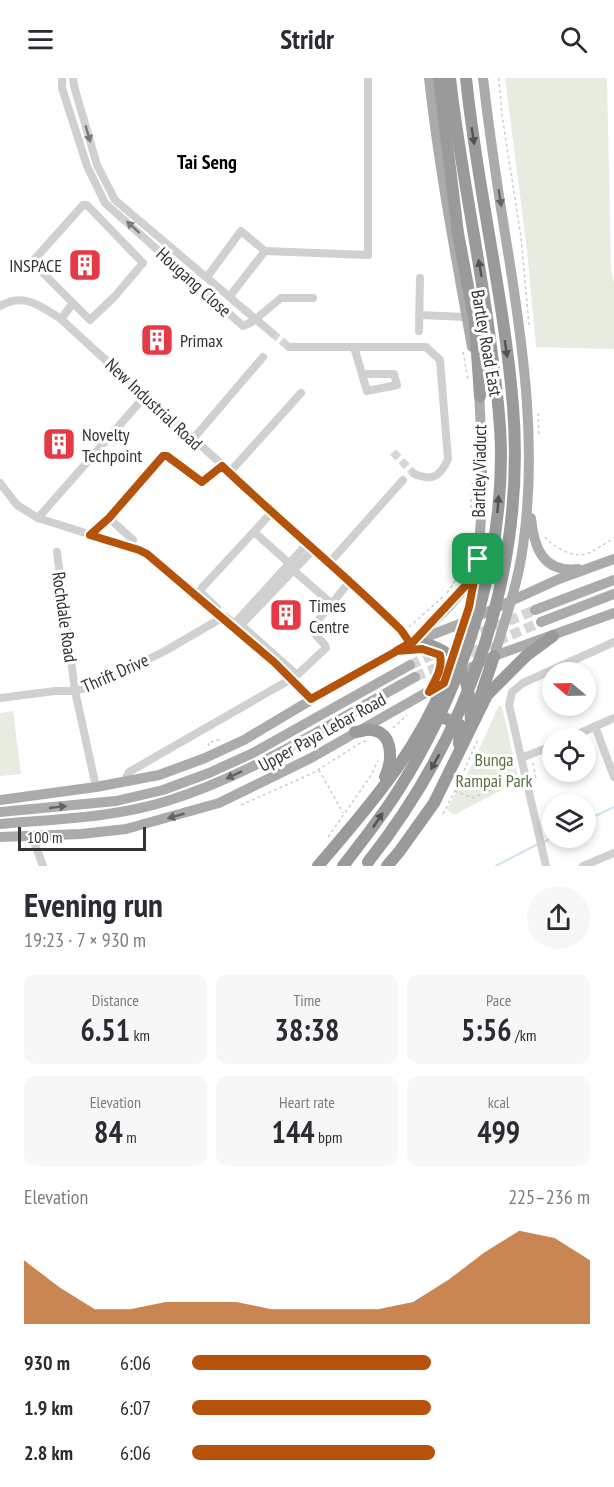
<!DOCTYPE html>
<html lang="en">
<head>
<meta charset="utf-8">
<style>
  :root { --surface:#fff; --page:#f7f7f7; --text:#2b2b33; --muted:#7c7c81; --accent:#b45309 }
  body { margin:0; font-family:"PT Sans Narrow",sans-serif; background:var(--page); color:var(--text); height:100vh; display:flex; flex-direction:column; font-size:22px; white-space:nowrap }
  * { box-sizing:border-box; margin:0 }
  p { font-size:20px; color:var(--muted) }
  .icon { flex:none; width:33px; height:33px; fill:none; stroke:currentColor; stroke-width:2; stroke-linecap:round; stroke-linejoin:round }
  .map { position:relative; height:788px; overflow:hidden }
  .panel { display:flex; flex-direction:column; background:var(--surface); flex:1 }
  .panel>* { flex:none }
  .needle { width:39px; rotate:289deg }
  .tools { position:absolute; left:542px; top:584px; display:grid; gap:12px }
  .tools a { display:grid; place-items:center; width:54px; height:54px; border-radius:50%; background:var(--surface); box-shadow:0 3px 9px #0003; font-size:30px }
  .scale { position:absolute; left:18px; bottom:15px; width:128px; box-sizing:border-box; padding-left:6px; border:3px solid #333; border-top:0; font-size:16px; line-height:21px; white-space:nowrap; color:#333; -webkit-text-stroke:4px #fff; paint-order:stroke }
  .pin { position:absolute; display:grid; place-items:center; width:51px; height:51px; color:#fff; margin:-26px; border-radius:12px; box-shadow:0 3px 9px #0006 }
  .round { display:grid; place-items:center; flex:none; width:63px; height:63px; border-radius:32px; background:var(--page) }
  .headline { display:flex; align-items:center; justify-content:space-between; height:102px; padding:0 24px }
  h1 { font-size:33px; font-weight:700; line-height:45px }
  .figures { display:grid; grid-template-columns:repeat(3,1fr); gap:9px; height:102px; padding:6px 24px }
  .figures div { display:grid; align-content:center; border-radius:12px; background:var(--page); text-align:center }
  .figures b { font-size:30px; font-weight:700 }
  .figures small { font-size:16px; font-weight:400 }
  .figures p { font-size:16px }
  .chart { height:168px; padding:12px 24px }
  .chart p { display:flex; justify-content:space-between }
  .chart svg { width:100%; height:108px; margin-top:6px; fill:var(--accent); opacity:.7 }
  ul { padding:0 24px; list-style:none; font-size:20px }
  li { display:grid; grid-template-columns:96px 72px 1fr; align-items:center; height:45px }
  li i { height:15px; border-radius:8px; background:var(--accent) }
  header { display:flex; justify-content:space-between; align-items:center; height:78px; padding:0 24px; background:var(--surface); font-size:27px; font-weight:700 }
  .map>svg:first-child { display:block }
  .green { fill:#e6ecdf }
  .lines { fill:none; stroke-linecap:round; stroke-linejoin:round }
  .stream { stroke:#cfe2ee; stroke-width:2 }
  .minor-tunnel { stroke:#d6d6d6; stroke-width:8; stroke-dasharray:8 4; stroke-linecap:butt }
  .major-tunnel { stroke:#d6d6d6; stroke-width:10; stroke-dasharray:10 5; stroke-linecap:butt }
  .path { stroke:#cdcdcd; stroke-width:1.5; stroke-dasharray:3 3; stroke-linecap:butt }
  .minor { stroke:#d0d0d0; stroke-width:8 }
  .major { stroke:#ababab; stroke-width:10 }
  .highway { stroke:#9a9a9a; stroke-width:12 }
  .highway-bridge { stroke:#9a9a9a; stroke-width:12 }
  .oneway { fill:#7a7a7a }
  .oneway2 { fill:#525252 }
  .oneway3 { fill:#636363 }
  .route-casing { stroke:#fff; stroke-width:12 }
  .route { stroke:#b45309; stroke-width:8 }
  .labels { text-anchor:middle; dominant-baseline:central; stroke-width:6; stroke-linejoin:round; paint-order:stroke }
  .poi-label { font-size:18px; fill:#333; stroke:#fff; text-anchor:start }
  .street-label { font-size:18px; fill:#333; stroke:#fff }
  .park-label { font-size:18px; fill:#56703f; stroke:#fff }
  .neighbourhood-label { font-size:20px; font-weight:bold; fill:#000; stroke:#fff }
</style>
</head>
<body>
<header><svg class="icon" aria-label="menu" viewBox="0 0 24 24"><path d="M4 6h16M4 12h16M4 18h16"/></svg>Stridr<svg class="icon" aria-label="search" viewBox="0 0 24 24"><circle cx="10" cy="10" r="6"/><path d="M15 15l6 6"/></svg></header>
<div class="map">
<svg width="614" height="788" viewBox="0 0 614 788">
  <rect width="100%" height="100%" fill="#fff"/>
  <g class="green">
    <polygon points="505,0 607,0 611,191 614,205 614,271 536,269 527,172"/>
    <polygon points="499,627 502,629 519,703 454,737 447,731 473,685"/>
    <polygon points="13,633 21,696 0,698 0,635"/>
  </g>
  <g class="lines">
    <g class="stream">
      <polyline points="585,743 614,729"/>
      <polyline points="544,764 553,759"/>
      <polyline points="496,788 538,766"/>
    </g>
    <g class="minor-tunnel">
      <polyline points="272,255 289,269"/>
      <polyline points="393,374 414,396"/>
    </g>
    <g class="major-tunnel">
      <polyline points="467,560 535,532"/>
      <polyline points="410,587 440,573"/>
      <polyline points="415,599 541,544"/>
    </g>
    <g class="path">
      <polyline points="499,0 502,37 521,159 529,247"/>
      <polyline points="463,274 468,302"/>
      <polyline points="538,335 539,357"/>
      <polyline points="471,430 472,405"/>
      <path d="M545,459C549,465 554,467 560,471C585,484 592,473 614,460"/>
      <polyline points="447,515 463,491 469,468"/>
      <polyline points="409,549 444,518"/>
      <polyline points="393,650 407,637"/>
      <polyline points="209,668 208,665 221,661"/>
      <polyline points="533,685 536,701"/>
      <polyline points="319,692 343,735"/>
      <polyline points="455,713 473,720 516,701"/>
      <polyline points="241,727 311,696 362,664 368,663"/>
      <polyline points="443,736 455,713 478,661"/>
      <polyline points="328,759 370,699 378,683"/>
    </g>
    <g class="minor">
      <polyline points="62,0 62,10 87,88 105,125 243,248 252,244 281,220 313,220"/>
      <polyline points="73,0 74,8 97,87 115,122 272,255"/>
      <polygon points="83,127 87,127 143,185 115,218 90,242 32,184"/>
      <polyline points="265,173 368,177 368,0"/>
      <polyline points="207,199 241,153 265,173 230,218"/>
      <path d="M0,228C25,214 40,228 61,241C123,299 187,354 250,412C262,423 272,436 285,447C324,482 382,522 410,565"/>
      <polyline points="419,237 466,239"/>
      <polyline points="61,241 73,225"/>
      <polyline points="419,253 420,200"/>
      <path d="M289,269H426L440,282L448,381C440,399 433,403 414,396"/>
      <polyline points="354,269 367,313 397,307 394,296 362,296"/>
      <polyline points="193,361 263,279"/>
      <polyline points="229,395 301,315"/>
      <path d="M0,405L17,427L38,440L139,472L147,476C202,524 260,570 311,621"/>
      <polyline points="38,440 146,317"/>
      <polyline points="109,440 133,462"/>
      <polyline points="254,454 290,486"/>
      <polyline points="90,457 109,440 163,379 167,378 202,404 222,388"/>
      <polyline points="313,472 241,547 297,597 326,570 325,567 312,553 312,550 350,503"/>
      <polyline points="57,474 75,613 96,709"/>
      <polyline points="330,484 403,402"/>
      <polyline points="293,492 332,526"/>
      <polyline points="217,530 200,514 200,512 272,434"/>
      <polyline points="226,539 232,544 236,544 307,466"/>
      <polyline points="0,620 55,613 75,613 94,608 165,573 220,541"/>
      <polyline points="595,648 614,699"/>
      <polyline points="569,660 614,640"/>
      <polyline points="521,680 552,668"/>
      <polyline points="124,704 129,694 291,601"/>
      <polyline points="32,758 43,788"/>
      <polyline points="546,788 509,627 512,614 523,605 614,564"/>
      <polyline points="583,788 614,775"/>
    </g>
    <g class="major">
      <path d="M429,0C439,91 456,179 472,269"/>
      <path d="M483,0C490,60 499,120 509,180C524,275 537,372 523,468C518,506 505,542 494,578"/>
      <path d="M531,440C534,470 543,495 578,491"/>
      <polyline points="535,532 614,502"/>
      <polyline points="541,544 614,516"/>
      <path d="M415,561C433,543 462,520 471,497"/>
      <path d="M402,572L422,571L440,577C443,590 436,601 429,613"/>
      <polyline points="472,589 494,578 614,535"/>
      <polyline points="444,605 469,529 478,481 482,427 482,378 479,311"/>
      <polyline points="0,722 96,709 159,697 205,680 244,662 363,591 413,564 465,544 559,501 614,481"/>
      <polyline points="0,734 116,723 163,712 209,695 253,675 410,587"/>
      <path d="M0,746C55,741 113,740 167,723C252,697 336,642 415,599"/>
      <polyline points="0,759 81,756 126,751 219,725 311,680 445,604"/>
    </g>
    <g class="highway">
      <polyline points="439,0 458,155 475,246 480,318"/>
      <path d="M413,564C463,570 470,600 471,646"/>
      <polyline points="479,623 494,578"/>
      <polyline points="431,646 442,639 460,647 459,666"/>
      <path d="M355,654C360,654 366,651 370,652C395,653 392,684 385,699"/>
      <path d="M318,788C367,731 416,675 444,605"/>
      <polyline points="387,788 399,774 434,725 487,617 526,578 553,558"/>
    </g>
    <g class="highway-bridge">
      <path d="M368,784C470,655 526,493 513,328C504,218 477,110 466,0"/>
      <path d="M343,788C363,762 384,736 401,708C462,610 501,493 501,377C501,341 496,304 491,269C480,179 460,90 450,0"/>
    </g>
  </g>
  <defs><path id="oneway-solid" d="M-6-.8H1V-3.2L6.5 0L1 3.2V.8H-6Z" transform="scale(1.5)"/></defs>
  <g class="oneway">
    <use href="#oneway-solid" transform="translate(88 56) rotate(74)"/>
    <use href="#oneway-solid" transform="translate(133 149) rotate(-138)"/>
  </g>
  <g class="oneway2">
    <use href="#oneway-solid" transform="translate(473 58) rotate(81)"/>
    <use href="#oneway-solid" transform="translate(480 190) rotate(-100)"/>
    <use href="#oneway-solid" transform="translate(506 271) rotate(82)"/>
    <use href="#oneway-solid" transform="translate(498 426) rotate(-86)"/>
    <use href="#oneway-solid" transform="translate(435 684) rotate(119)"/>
    <use href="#oneway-solid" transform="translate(378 742) rotate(-56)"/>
  </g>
  <g class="oneway3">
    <use href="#oneway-solid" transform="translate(500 120) rotate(81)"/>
    <use href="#oneway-solid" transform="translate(234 697) rotate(154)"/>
    <use href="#oneway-solid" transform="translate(58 729) rotate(-6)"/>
    <use href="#oneway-solid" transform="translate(176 738) rotate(164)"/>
  </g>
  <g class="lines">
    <g class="route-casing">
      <path id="route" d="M478,481L468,505L413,564L311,621L274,584L147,476L139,472L90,457L109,440L163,378H167L202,404L222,388C281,444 343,495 401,552L410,565L396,573L422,571L440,577C443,591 435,602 429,614L444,605L469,529L478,481"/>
    </g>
    <use href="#route" class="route"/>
  </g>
  <defs>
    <g id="building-square" transform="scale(1.725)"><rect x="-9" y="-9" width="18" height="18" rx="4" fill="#e63946" stroke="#fff"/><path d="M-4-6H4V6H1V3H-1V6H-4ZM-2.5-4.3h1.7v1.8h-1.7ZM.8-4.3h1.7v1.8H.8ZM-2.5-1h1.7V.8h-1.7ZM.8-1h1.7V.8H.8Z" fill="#fff"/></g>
  </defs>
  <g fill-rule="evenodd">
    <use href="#building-square" x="85" y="187"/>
    <use href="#building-square" x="157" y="262"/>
    <use href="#building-square" x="59" y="366"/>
    <use href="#building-square" x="286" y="537"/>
  </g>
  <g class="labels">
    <g class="poi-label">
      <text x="62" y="187" text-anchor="end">INSPACE</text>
      <text x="180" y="262">Primax</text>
      <text x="82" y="356">Novelty<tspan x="82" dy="21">Techpoint</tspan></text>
      <text x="309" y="527">Times<tspan x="309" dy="21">Centre</tspan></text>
    </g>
    <g class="street-label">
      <text transform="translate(194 204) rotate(42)">Hougang Close</text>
      <text transform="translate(487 265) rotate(80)">Bartley Road East</text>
      <text transform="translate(154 326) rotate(43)">New Industrial Road</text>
      <text transform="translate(479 393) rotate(-89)">Bartley Viaduct</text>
      <text transform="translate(65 539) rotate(82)">Rochdale Road</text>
      <text transform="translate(115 595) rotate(-24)">Thrift Drive</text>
      <text transform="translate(322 654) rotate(-29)">Upper Paya Lebar Road</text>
    </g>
    <g class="park-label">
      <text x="494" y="681">Bunga<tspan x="494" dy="21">Rampai Park</tspan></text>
    </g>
    <g class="neighbourhood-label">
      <text x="207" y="84">Tai Seng</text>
    </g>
  </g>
</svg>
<div class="tools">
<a><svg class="needle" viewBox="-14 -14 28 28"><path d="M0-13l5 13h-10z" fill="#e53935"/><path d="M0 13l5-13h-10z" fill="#7c7c81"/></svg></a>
<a><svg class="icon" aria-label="locate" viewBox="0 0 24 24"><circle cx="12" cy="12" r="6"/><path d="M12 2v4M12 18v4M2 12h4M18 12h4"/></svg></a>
<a><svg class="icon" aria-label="layers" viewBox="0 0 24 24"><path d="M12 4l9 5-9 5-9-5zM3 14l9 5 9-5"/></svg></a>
</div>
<div class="scale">100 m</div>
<div class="pin" style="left:478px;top:481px;background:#1e9e55"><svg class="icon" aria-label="arrive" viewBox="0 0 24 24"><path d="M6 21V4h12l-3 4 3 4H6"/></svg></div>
</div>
<section class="panel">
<div class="headline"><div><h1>Evening run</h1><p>19:23 · 7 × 930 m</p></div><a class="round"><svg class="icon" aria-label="share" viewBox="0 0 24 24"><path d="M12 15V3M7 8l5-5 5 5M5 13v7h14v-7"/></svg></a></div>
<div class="figures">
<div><p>Distance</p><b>6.51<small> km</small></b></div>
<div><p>Time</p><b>38:38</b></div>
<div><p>Pace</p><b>5:56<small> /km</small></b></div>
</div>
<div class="figures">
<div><p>Elevation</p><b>84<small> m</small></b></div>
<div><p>Heart rate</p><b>144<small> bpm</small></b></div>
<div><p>kcal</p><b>499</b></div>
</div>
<div class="chart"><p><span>Elevation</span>225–236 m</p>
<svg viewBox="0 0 160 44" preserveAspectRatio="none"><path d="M0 44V18L10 29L20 38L30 38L40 35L50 35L60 35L70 38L80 38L90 38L100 38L110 35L120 26L130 15L140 6L150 9L160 18V44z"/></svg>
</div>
<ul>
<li><b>930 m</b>6:06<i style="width:60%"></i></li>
<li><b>1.9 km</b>6:07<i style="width:60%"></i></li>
<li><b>2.8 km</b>6:06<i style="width:61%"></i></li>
</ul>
</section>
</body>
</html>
